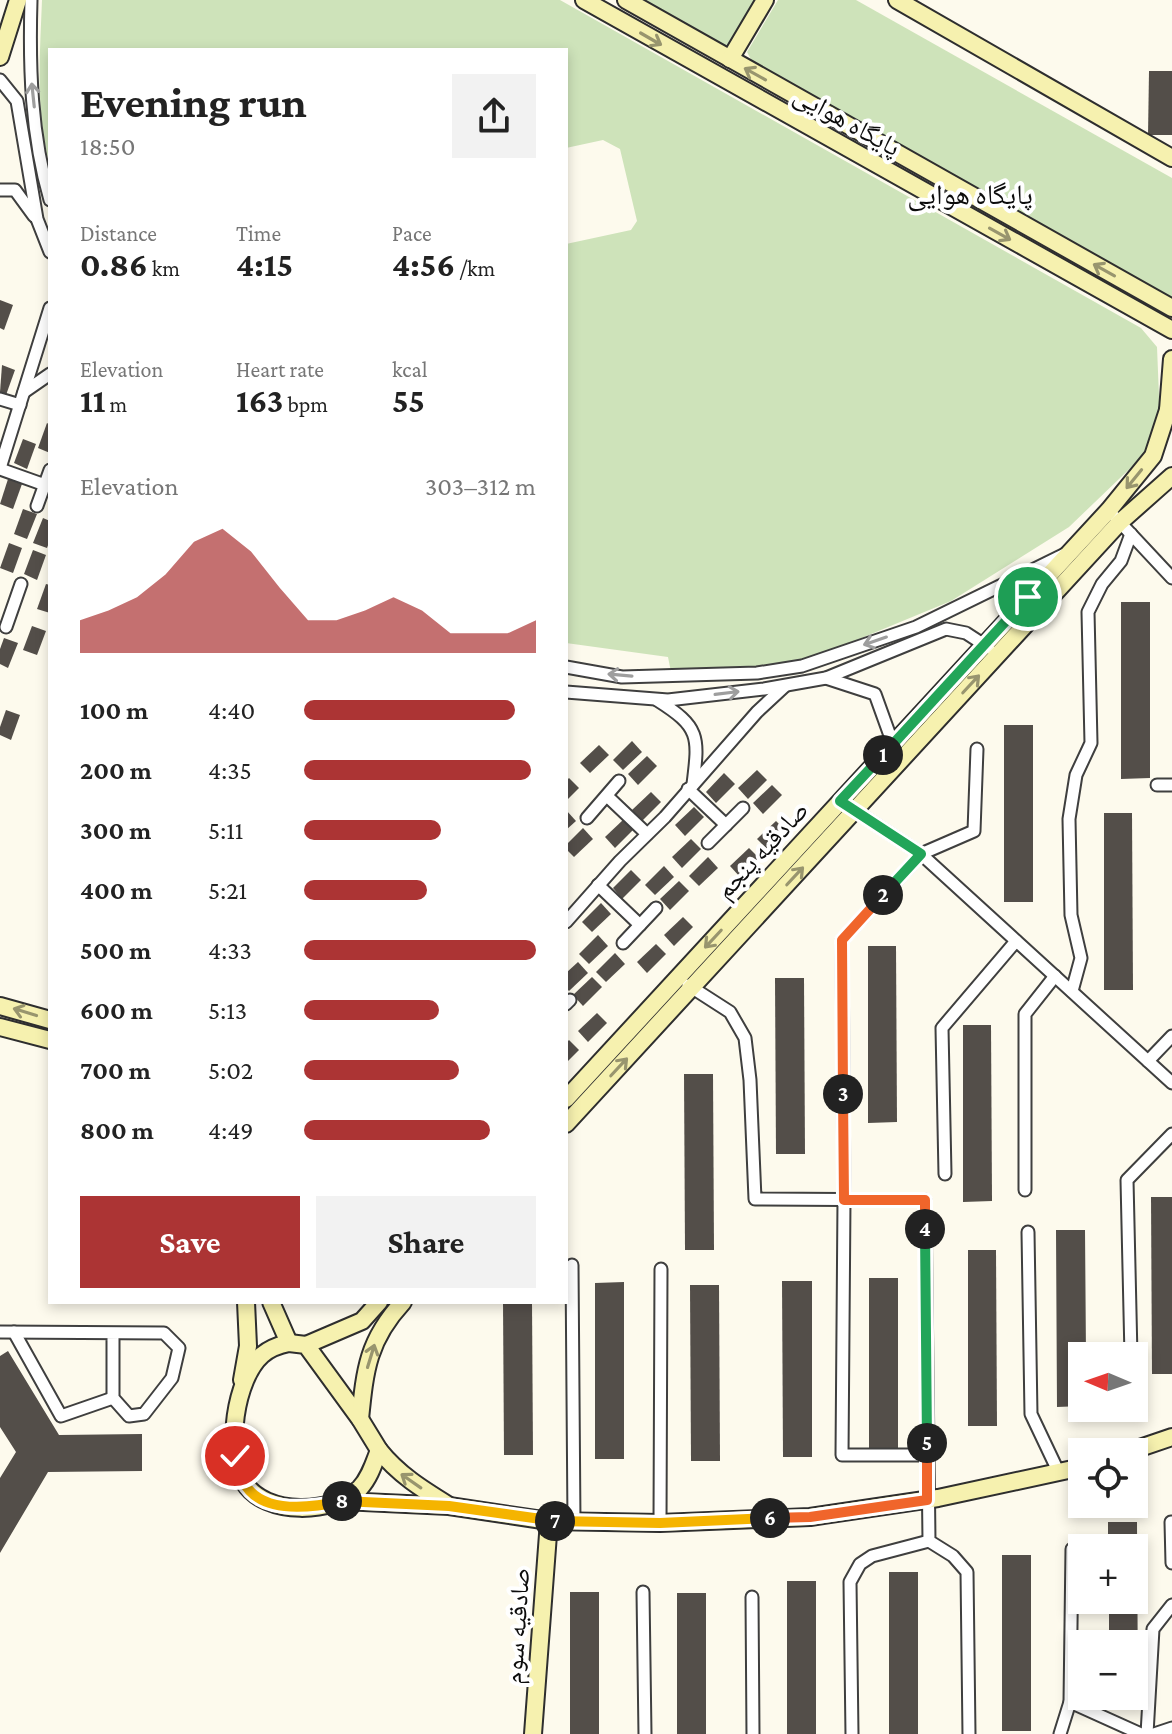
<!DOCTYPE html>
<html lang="en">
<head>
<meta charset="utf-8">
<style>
  :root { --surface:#fff; --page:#f2f2f2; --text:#222; --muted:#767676; --accent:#ac3434 }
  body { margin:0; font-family:"Crimson Pro","Noto Naskh Arabic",serif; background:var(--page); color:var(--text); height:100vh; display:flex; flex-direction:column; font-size:30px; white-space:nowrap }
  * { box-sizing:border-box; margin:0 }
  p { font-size:26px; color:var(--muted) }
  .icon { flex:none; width:44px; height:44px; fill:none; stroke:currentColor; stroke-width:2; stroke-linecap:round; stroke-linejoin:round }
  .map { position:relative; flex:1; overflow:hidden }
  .panel { position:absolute; left:48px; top:48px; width:520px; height:1256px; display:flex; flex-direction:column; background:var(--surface); border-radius:0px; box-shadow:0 4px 12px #0003 }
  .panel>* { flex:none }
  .needle { width:52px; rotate:272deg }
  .fabs { position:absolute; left:1068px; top:1342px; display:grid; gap:16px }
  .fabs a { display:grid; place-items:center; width:80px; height:80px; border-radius:0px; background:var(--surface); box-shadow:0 4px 12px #0003; font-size:40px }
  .pin { position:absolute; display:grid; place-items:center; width:68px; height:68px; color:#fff; margin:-34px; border:4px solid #fff; border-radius:50%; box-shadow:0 2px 8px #0007 }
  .km { position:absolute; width:40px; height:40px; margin:-20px; border-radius:50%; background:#222; color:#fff; font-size:22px; line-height:40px; text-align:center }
  .round { display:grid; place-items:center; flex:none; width:84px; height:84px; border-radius:0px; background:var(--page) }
  .headline { display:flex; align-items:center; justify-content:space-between; height:136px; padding:0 32px }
  h1 { font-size:44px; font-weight:700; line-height:60px }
  .figures { display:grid; grid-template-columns:repeat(3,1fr); gap:12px; height:136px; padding:8px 32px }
  .figures div { display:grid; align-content:center }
  .figures b { font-size:34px; font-weight:700 }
  .figures small { font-size:22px; font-weight:400 }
  .figures p { font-size:22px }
  .chart { height:224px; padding:16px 32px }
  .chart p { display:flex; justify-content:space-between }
  .chart svg { width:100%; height:144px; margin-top:8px; fill:var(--accent); opacity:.7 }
  .action { display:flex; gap:16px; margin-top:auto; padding:16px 32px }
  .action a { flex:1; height:92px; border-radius:0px; background:var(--accent); color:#fff; font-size:32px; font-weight:700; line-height:92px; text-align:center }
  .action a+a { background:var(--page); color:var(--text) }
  ul { padding:0 32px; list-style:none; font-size:26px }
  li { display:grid; grid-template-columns:128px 96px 1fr; align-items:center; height:60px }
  li i { height:20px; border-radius:10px; background:var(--accent) }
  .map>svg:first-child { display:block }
  .green { fill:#cee3ba }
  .building { fill:#534e49 }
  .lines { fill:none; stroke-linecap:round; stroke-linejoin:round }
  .street-casing { stroke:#3f3f3f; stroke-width:15 }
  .secondary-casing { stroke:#2e2e2e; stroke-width:20 }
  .street { stroke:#fff; stroke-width:11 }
  .secondary { stroke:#f6f1af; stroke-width:16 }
  .oneway { stroke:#98956e }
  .oneway2 { stroke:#9e9e9e }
  .split-1-casing { stroke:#fff; stroke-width:16 }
  .split-2-casing { stroke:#fff; stroke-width:16 }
  .split-3-casing { stroke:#fff; stroke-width:16 }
  .split-4-casing { stroke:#fff; stroke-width:16 }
  .split-5-casing { stroke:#fff; stroke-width:16 }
  .split-6-casing { stroke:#fff; stroke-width:16 }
  .split-7-casing { stroke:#fff; stroke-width:16 }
  .split-8-casing { stroke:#fff; stroke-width:16 }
  .split-9-casing { stroke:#fff; stroke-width:16 }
  .split-1 { stroke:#22a559; stroke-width:10 }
  .split-2 { stroke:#22a559; stroke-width:10 }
  .split-3 { stroke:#f0652b; stroke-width:10 }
  .split-4 { stroke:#f0652b; stroke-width:10 }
  .split-5 { stroke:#22a559; stroke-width:10 }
  .split-6 { stroke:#f0652b; stroke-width:10 }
  .split-7 { stroke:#f5b400; stroke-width:10 }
  .split-8 { stroke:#f5b400; stroke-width:10 }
  .split-9 { stroke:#f5b400; stroke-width:10 }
  .labels { text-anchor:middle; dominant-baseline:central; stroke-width:8; stroke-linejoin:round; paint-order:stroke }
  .street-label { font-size:26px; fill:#0c0c0c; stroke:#fff }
  .neighbourhood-label { font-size:28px; fill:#0c0c0c; stroke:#fff }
</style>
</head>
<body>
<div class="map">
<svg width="1172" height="1734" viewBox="0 0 1172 1734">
  <rect width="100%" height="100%" fill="#fdfaed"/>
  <g class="green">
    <path d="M42,0H560L1141,328L1157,347L1160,421L1144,455L1069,527L951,601L801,663L757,668L671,672L668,657L566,643V244L631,230L637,221L620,149L603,140L566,148V50H50V165C35,113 40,54 42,0Z"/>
    <polygon points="638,0 755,0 731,41 724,47"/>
    <polygon points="778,0 856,0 1172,178 1172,300 754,65 747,52"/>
  </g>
  <g class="building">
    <polygon points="1149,71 1172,71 1172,135 1148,135"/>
    <polygon points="0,300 13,305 4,330 0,328"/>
    <polygon points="2,365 15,370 6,395 0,392"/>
    <polygon points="47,423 50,425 50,453 38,448"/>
    <polygon points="23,439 36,444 27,469 14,463"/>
    <polygon points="8,479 22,484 13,509 0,504"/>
    <polygon points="23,509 37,514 27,539 14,534"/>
    <polygon points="43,518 50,521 50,540 47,548 33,543"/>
    <polygon points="9,543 22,548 13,573 0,568"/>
    <polygon points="33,550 46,555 37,580 24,574"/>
    <polygon points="46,584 50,585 50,613 37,609"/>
    <polygon points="1121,602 1150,602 1150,778 1121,779"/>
    <polygon points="32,626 46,631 37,655 23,650"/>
    <polygon points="4,638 18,643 8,668 0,664 0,649"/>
    <polygon points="6,710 20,715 11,740 0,735 0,727"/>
    <rect x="1004" y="725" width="29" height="177"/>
    <polygon points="632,741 642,752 623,770 613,760"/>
    <polygon points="599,745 609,755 590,773 580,763"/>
    <polygon points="647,756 657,766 638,785 628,774"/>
    <polygon points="757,770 767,780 748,799 738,788"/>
    <polygon points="724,773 735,784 716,803 706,792"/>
    <polygon points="569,778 579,788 566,801 566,781"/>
    <polygon points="772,785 782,795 763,814 753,803"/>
    <polygon points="651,792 661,802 642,821 632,810"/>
    <polygon points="694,807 704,817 685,836 675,825"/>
    <polygon points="566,810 576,821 566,830"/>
    <polygon points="1104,813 1132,813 1133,990 1104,990"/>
    <polygon points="624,819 634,829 615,848 605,837"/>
    <polygon points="776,821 786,831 768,850 757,839"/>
    <polygon points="583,828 593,839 574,857 566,849 566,845"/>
    <polygon points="691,839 701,849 682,868 672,857"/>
    <polygon points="749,848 759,858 740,877 730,866"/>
    <polygon points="708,857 718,868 699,886 689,876"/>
    <polygon points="664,866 674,877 655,895 645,885"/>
    <polygon points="631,870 641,880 622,899 613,888"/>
    <polygon points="679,881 689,891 670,910 660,899"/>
    <polygon points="601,903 611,914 592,932 582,922"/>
    <polygon points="683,917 693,927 674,946 664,935"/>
    <polygon points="598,935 608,946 589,964 579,954"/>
    <polygon points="656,944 666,954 647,973 637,962"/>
    <polygon points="868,946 896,946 897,1122 868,1123"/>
    <polygon points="615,953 625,964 606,982 596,972"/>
    <polygon points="578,962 588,973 569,991 566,988 566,973"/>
    <polygon points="592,977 602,987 583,1006 573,995"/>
    <polygon points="775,978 804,978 805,1154 776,1154"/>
    <polygon points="597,1013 607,1023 588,1042 578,1031"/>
    <polygon points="963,1025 991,1025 992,1201 963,1202"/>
    <polygon points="569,1040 579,1050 566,1063 566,1043"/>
    <polygon points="684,1074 713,1074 714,1250 685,1250"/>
    <polygon points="1151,1197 1172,1197 1172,1374 1152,1374"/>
    <polygon points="1056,1230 1085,1230 1086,1356 1082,1356 1082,1406 1057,1407"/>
    <polygon points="968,1250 996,1250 997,1426 968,1426"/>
    <polygon points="869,1278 898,1278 898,1454 869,1455"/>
    <polygon points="782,1281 812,1281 812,1457 783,1457"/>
    <polygon points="624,1282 624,1459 595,1459 595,1283"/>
    <polygon points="690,1285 719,1285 720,1461 691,1461"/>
    <polygon points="503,1302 532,1302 533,1455 504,1455"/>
    <polygon points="8,1351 59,1435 142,1434 142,1471 48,1472 0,1553 0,1478 16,1452 0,1427 0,1356"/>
    <polygon points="1108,1522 1137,1522 1138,1698 1134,1698 1134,1644 1109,1644 1109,1600 1134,1600 1134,1548 1108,1548"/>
    <rect x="1002" y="1555" width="29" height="176"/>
    <rect x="889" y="1572" width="29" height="162"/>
    <rect x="787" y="1581" width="29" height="153"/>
    <rect x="570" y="1592" width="29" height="142"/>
    <rect x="677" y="1593" width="29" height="141"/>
  </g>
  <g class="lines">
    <g class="street-casing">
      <g id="street">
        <path d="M31,0C29,67 31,135 50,200"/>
        <polyline points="0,80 17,101 37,219 50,252"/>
        <polyline points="0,190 15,190 34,216"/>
        <polyline points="24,392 50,374"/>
        <polyline points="0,399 20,405"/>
        <polyline points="0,468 50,308"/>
        <polyline points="0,469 45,485"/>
        <polyline points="37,506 50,470"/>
        <polyline points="1115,517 1172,578"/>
        <polyline points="6,627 21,584"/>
        <polyline points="566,667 622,677 757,673 802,666 916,627 1065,554"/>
        <polyline points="826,678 875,694 893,744"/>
        <polyline points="566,692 668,700 764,689 826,678 946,629 966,633 989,648"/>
        <path d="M657,700C700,727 699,736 693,784"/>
        <polyline points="1157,785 1172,785"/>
        <polyline points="688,789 726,825"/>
        <polyline points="607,796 647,834"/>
        <polyline points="851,808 921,854 1172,1083"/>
        <polyline points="587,818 619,781"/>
        <polyline points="708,843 743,808"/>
        <polyline points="598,885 640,925"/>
        <polyline points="566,922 620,861 665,817 757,712 785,686"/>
        <polyline points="623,943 656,908"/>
        <polyline points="688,985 730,1012 745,1038 750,1080 755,1199 925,1200 929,1541 953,1556 967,1572 969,1734"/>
        <polyline points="1072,991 1081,958 1071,915 1069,819 1076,775 1091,743 1088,612 1102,584 1121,561 1131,534"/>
        <polyline points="566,1004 570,1000"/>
        <polyline points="1148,1061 1172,1036"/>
        <polyline points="945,1174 942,1028 1016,941"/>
        <polyline points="1025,1190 1025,1014 1055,976"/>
        <polyline points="1028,1232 1031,1414 1059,1473"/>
        <polyline points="572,1265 574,1522"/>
        <polyline points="0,1332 164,1333 179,1348 172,1378 144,1414 129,1416 113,1398 113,1333"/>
        <polyline points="14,1332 61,1416 113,1398"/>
        <polyline points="1131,1356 1127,1180 1172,1134"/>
        <polyline points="927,1455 842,1455 844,1200 842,940 921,854 974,831 977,749"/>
        <polyline points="1171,1522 1172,1563"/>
        <polyline points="660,1523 661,1269"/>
        <polyline points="643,1592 645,1734"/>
        <polyline points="752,1597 753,1734"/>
        <polyline points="1070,1702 1141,1734"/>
        <polyline points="852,1734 850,1582 860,1564 872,1556 929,1541"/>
        <polyline points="1060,1734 1070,1702 1072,1549"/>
        <polyline points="1147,1734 1153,1629 1172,1605"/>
        <polyline points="1154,1734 1172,1728"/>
      </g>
    </g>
    <g class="secondary-casing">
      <g id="secondary">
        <polyline points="584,0 1172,330"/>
        <polyline points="626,0 1172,308"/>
        <polyline points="897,0 1172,158"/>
        <polyline points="0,57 18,0"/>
        <polyline points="730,59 765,0"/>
        <polyline points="1172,359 1168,410 1172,414"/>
        <polyline points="0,1006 50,1020"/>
        <polyline points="0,1027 50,1040"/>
        <polyline points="566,1099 1109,510 1153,456 1168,410"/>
        <polyline points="566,1124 1119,523 1172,476"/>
        <polyline points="271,1302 289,1343"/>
        <path d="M289,1343L306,1345L360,1419L379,1450C374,1463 370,1477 360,1488C334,1514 265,1517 244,1482C225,1451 235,1379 262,1355C270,1348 279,1345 289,1343Z"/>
        <polyline points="306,1345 362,1321 379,1302"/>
        <polyline points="242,1380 248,1346 246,1302"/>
        <path d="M360,1419C365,1369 368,1340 403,1302"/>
        <path d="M379,1450C398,1474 422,1489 448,1505"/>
        <polyline points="1128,1452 1172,1437"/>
        <polyline points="342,1501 449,1506 549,1521 660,1523 810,1517 938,1498 1082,1467"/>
        <polyline points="533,1734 549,1521"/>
      </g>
    </g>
    <use href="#street" class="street"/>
    <use href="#secondary" class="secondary"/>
  </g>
  <defs><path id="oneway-shaft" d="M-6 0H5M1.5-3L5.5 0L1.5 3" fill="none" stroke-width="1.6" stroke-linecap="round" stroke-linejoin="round" transform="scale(2)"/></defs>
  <g class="oneway">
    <use href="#oneway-shaft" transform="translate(651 39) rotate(30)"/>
    <use href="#oneway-shaft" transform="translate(755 74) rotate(-151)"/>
    <use href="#oneway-shaft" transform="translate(1000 234) rotate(29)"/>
    <use href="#oneway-shaft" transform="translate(1104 270) rotate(-151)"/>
    <use href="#oneway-shaft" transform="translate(1134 479) rotate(129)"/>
    <use href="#oneway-shaft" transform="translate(971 684) rotate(-47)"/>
    <use href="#oneway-shaft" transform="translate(795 876) rotate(-47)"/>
    <use href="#oneway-shaft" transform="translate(713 939) rotate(133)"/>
    <use href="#oneway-shaft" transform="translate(25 1012) rotate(-163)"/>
    <use href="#oneway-shaft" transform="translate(619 1067) rotate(-47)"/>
    <use href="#oneway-shaft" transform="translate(371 1356) rotate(-73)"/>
    <use href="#oneway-shaft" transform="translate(411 1481) rotate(-145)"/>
  </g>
  <g class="oneway2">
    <use href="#oneway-shaft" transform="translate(33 95) rotate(-96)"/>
    <use href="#oneway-shaft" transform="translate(875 641) rotate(161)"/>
    <use href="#oneway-shaft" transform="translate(620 675) rotate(-175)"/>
    <use href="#oneway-shaft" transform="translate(727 693) rotate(-7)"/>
  </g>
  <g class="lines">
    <g class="split-1-casing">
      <polyline id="split-1" points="883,755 1028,597"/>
    </g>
    <g class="split-2-casing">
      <polyline id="split-2" points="883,755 840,801 921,854 883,895"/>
    </g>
    <g class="split-3-casing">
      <polyline id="split-3" points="843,1094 842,940 883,895"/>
    </g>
    <g class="split-4-casing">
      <polyline id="split-4" points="843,1094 844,1200 925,1200 925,1229"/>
    </g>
    <g class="split-5-casing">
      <polyline id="split-5" points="925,1229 927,1443"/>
    </g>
    <g class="split-6-casing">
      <polyline id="split-6" points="770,1518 810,1517 927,1500 927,1443"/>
    </g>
    <g class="split-7-casing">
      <polyline id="split-7" points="555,1521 660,1523 770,1518"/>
    </g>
    <g class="split-8-casing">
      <polyline id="split-8" points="342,1501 449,1506 555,1521"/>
    </g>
    <g class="split-9-casing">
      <path id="split-9" d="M235,1456C237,1464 239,1473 243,1481C260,1515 311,1508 342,1501"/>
    </g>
    <use href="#split-1" class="split-1"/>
    <use href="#split-2" class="split-2"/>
    <use href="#split-3" class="split-3"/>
    <use href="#split-4" class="split-4"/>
    <use href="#split-5" class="split-5"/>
    <use href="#split-6" class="split-6"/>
    <use href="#split-7" class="split-7"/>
    <use href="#split-8" class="split-8"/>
    <use href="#split-9" class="split-9"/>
  </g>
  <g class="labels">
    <g class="street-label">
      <text transform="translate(847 121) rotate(29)">پایگاه هوایی</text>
      <text transform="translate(762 850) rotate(-47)">صادقیه پنجم</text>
      <text transform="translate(517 1626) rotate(-86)">صادقیه سوم</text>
    </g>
    <g class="neighbourhood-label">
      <text x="970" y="194">پایگاه هوایی</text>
    </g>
  </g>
</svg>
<div class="fabs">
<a><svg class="needle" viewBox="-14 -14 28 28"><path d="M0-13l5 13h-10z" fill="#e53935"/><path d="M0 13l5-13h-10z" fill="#767676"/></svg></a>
<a><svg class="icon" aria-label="locate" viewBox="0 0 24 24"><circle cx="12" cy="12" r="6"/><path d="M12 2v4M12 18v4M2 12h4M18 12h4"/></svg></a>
<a>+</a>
<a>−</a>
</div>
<div class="pin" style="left:1028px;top:597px;background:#1e9e55"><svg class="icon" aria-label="arrive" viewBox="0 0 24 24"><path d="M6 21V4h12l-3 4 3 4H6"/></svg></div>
<div class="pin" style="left:235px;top:1456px;background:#d93025"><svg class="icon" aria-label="check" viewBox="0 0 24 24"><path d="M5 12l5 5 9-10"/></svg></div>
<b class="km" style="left:883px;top:755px">1</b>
<b class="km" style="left:883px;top:895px">2</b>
<b class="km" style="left:843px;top:1094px">3</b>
<b class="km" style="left:925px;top:1229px">4</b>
<b class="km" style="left:927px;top:1443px">5</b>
<b class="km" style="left:770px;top:1518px">6</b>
<b class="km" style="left:555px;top:1521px">7</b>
<b class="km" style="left:342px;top:1501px">8</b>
<section class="panel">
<div class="headline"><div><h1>Evening run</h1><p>18:50</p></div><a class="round"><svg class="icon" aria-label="share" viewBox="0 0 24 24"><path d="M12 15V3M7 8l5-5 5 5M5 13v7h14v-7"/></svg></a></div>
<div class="figures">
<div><p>Distance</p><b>0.86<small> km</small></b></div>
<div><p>Time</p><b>4:15</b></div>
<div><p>Pace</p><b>4:56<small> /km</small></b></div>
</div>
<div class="figures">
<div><p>Elevation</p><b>11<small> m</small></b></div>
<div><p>Heart rate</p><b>163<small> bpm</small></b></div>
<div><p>kcal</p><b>55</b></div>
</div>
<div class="chart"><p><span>Elevation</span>303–312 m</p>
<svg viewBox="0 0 160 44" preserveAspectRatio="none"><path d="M0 44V34L10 31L20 27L30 20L40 10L50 6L60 13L70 24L80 34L90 34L100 31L110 27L120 31L130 38L140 38L150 38L160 34V44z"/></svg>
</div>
<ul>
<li><b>100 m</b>4:40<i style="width:91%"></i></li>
<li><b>200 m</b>4:35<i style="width:98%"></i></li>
<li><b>300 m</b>5:11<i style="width:59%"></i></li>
<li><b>400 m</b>5:21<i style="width:53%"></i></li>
<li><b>500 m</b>4:33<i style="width:100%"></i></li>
<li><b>600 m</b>5:13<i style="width:58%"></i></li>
<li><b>700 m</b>5:02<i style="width:67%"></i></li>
<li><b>800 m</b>4:49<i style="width:80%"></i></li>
</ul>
<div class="action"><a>Save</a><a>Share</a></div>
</section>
</div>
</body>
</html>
